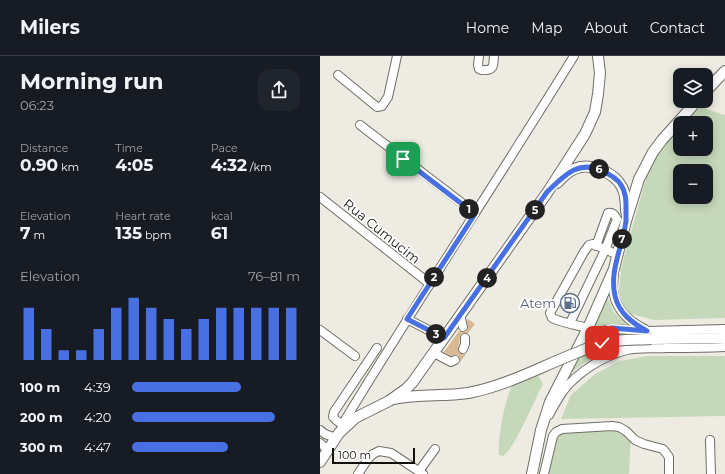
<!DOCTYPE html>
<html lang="en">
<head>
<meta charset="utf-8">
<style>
  :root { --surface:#171b24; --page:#20242c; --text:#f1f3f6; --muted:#9ea1a6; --line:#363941; --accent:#4970e3 }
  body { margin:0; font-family:Montserrat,sans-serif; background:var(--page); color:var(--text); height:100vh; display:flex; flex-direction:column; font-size:15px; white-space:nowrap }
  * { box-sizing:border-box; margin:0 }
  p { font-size:13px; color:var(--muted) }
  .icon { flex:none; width:22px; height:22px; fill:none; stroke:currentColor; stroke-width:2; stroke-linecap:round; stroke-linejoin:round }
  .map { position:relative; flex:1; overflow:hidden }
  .sheet { display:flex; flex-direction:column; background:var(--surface); width:320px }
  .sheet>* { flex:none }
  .buttons { position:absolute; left:353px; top:12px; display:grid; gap:8px }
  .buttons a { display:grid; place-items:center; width:40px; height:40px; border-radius:8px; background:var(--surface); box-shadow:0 2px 10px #0003; font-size:20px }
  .scale { position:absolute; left:12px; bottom:10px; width:83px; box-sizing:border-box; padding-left:4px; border:2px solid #11100d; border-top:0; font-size:11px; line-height:14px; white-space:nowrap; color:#11100d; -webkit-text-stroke:3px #fff; paint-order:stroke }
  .pin { position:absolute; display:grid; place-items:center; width:34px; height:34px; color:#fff; margin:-17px; border-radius:8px; box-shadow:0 2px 6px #0006 }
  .km { position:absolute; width:20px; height:20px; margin:-10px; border-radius:50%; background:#222; color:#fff; font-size:11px; line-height:20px; text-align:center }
  .round { display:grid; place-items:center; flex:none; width:42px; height:42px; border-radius:12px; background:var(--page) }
  .summary { display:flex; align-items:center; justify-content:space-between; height:68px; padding:0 20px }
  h1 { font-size:22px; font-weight:700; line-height:30px }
  .metrics { display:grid; grid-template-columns:repeat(3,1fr); gap:6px; height:68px; padding:4px 20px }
  .metrics div { display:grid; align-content:center }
  .metrics b { font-size:17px; font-weight:700 }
  .metrics small { font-size:11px; font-weight:400 }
  .metrics p { font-size:11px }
  .chart { height:112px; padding:8px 20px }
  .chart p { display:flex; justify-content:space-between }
  .chart svg { width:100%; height:72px; margin-top:4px; stroke:var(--accent); stroke-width:6 }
  ul { padding:0 20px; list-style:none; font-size:13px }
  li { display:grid; grid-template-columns:64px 48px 1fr; align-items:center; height:30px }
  li i { height:10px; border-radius:5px; background:var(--accent) }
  header { display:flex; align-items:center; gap:24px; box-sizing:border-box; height:56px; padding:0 20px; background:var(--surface); border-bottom:1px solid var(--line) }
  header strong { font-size:19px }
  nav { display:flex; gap:22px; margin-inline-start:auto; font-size:14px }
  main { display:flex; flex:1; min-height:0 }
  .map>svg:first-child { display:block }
  .green { fill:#c6d8ba; fill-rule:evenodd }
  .building { fill:#d8b993 }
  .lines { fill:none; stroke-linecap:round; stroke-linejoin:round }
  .minor-casing { stroke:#6f6e66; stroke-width:10 }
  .major-casing { stroke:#6f6e66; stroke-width:12 }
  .minor { stroke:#fff; stroke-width:8 }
  .major { stroke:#fff; stroke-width:10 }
  .major-bridge-casing { stroke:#6f6e66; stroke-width:12; stroke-linecap:butt }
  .major-bridge { stroke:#fff; stroke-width:10 }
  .route-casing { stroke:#fff; stroke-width:8 }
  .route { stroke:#4970e3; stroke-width:5 }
  .labels { text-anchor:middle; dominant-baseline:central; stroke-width:3.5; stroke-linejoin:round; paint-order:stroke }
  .street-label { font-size:13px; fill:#11100d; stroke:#fff }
  .service-label { font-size:13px; fill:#4e5e75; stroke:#fff; text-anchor:end }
</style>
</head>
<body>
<header>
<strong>Milers</strong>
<nav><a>Home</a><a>Map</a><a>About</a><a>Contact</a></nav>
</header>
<main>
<section class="sheet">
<div class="summary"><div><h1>Morning run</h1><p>06:23</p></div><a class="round"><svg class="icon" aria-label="share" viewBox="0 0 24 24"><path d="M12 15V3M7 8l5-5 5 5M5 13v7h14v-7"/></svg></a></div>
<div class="metrics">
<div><p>Distance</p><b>0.90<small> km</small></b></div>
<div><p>Time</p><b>4:05</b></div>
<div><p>Pace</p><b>4:32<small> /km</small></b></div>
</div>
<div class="metrics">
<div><p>Elevation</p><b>7<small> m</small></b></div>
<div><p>Heart rate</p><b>135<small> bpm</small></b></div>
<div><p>kcal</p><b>61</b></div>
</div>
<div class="chart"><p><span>Elevation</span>76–81 m</p>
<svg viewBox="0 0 160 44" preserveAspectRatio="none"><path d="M5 44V12M15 44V25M25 44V38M35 44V38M45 44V25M55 44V12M65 44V6M75 44V12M85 44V19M95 44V25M105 44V19M115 44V12M125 44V12M135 44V12M145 44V12M155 44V12"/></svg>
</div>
<ul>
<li><b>100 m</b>4:39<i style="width:65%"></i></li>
<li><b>200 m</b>4:20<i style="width:85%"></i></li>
<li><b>300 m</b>4:47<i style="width:57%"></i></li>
</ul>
</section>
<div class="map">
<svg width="405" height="418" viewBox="0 0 405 418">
  <rect width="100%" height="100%" fill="#eeece2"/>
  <g class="green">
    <path d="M381,51L401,58L405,59V262L334,264L311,258L302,248L299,236L301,214L306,194L328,115L345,86L360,71V93H386V67H364ZM360,115H386V141H360Z"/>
    <polygon points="287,240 293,255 302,264 317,273 405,273 405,284 303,288 284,296 266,306 251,317"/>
    <polygon points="327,300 405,300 405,360 241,363 251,339 275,318 300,305"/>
    <path d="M208,314L218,319L223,328C215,342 195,393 183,400L179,399C177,384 186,334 196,323C199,319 204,317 208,314Z"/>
    <polygon points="237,370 311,373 309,418 222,418 230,378"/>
  </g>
  <polygon class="building" points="148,263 155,268 148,277 142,277 140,280 138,294 141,298 146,298 140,306 140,302 138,299 135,299 131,300 124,296 139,275 144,276 147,275 148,270 147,265"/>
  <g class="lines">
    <g class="minor-casing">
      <g id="minor">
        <path d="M159,0L158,9L159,13C163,15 161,14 165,14C175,14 173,8 174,0"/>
        <polyline points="18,19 57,51 62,50 68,41 77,0"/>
        <polyline points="40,69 155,157"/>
        <polyline points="0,141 110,228"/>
        <path d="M294,216C294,221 293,227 293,232C294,252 308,265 325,273"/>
        <polyline points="140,259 143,271"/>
        <polyline points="87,263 124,282"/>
        <path d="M250,267L285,194L297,163C295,159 293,156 288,157L276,190"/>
        <path d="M268,272C256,269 243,267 232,262L230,257L264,196L269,189L273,188L298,199"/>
        <polyline points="0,274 35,300"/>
        <polyline points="143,293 145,288 145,282"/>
        <path d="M303,293C299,293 293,294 289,292C280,290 280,281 283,275L292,273L327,275L405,273"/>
        <polyline points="114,297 131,306 135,304"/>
        <path d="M229,359C233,351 238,343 243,335C258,316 283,300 307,294C319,291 334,293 347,292C366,292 386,292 405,291"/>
        <polyline points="23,369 16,364 13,361 14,356 57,292"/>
        <path d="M21,373L25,364C99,242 179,122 254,0"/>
        <polyline points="0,374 5,378 16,382"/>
        <polyline points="390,384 391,418"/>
        <polyline points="0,387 8,394"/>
        <polyline points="99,415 115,393"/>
        <polyline points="38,418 48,403 53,398 59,395 71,397 103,418"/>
        <polyline points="224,418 233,380 236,376 242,373 292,370 299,371 306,375 315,384 324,388 343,393 349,401 349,418"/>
      </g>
    </g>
    <g class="major-casing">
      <g id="major">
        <polyline points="386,35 405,15"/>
        <path d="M237,127C242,122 247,116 254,113C270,106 294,116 302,131C306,139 306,147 306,155"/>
        <polyline points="331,283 405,282"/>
        <path d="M74,343C99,337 123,341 148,337"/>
        <polyline points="0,406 19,377 35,362 69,345 86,333 92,327 227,137 265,78 275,56 278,38 280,17 278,0"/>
        <polyline points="212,418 221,374 230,346 268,272 294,213 306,165 319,123 333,96 342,84 377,45"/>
      </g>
    </g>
    <use href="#minor" class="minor"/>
    <use href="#major" class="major"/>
    <g class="major-bridge-casing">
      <path id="major-bridge" d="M148,337C186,330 220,311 256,297C264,294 271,290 279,288C295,283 314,284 331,283"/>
    </g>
    <use href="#major-bridge" class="major-bridge"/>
  </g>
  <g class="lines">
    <g class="route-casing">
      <path id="route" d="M83,103L155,158L87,263L124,282L227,136C243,121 258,103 282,115C289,118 297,122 301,129C306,136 306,145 306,153C306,157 306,161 306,165C303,190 289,214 295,240C299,257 312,267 327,275L292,272C283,274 279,277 282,287"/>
    </g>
    <use href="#route" class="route"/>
  </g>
  <defs>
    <g id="fuel-ring" transform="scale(1)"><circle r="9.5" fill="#fff" stroke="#5c6f8a" stroke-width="1.5"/><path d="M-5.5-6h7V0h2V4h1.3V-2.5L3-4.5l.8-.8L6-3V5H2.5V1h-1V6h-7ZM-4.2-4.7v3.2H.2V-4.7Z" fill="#5c6f8a"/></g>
  </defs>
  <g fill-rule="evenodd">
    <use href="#fuel-ring" x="250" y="247"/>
  </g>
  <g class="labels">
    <g class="street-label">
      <text transform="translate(62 175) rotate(39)">Rua Cumucim</text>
    </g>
    <g class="service-label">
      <text x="236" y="247">Atem</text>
    </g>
  </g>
</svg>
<div class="buttons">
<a><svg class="icon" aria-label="layers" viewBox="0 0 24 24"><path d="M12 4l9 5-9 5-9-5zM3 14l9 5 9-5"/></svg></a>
<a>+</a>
<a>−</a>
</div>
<div class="scale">100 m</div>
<div class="pin" style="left:83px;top:103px;background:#1e9e55"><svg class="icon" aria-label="arrive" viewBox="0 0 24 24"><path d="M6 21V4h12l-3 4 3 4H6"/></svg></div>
<div class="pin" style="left:282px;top:287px;background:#d93025"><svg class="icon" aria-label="check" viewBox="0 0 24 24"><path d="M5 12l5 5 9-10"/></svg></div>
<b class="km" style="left:149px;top:153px">1</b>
<b class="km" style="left:114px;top:221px">2</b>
<b class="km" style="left:116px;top:278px">3</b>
<b class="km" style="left:167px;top:222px">4</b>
<b class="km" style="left:215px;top:154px">5</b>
<b class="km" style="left:279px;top:113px">6</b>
<b class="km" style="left:302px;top:183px">7</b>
</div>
</main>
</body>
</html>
